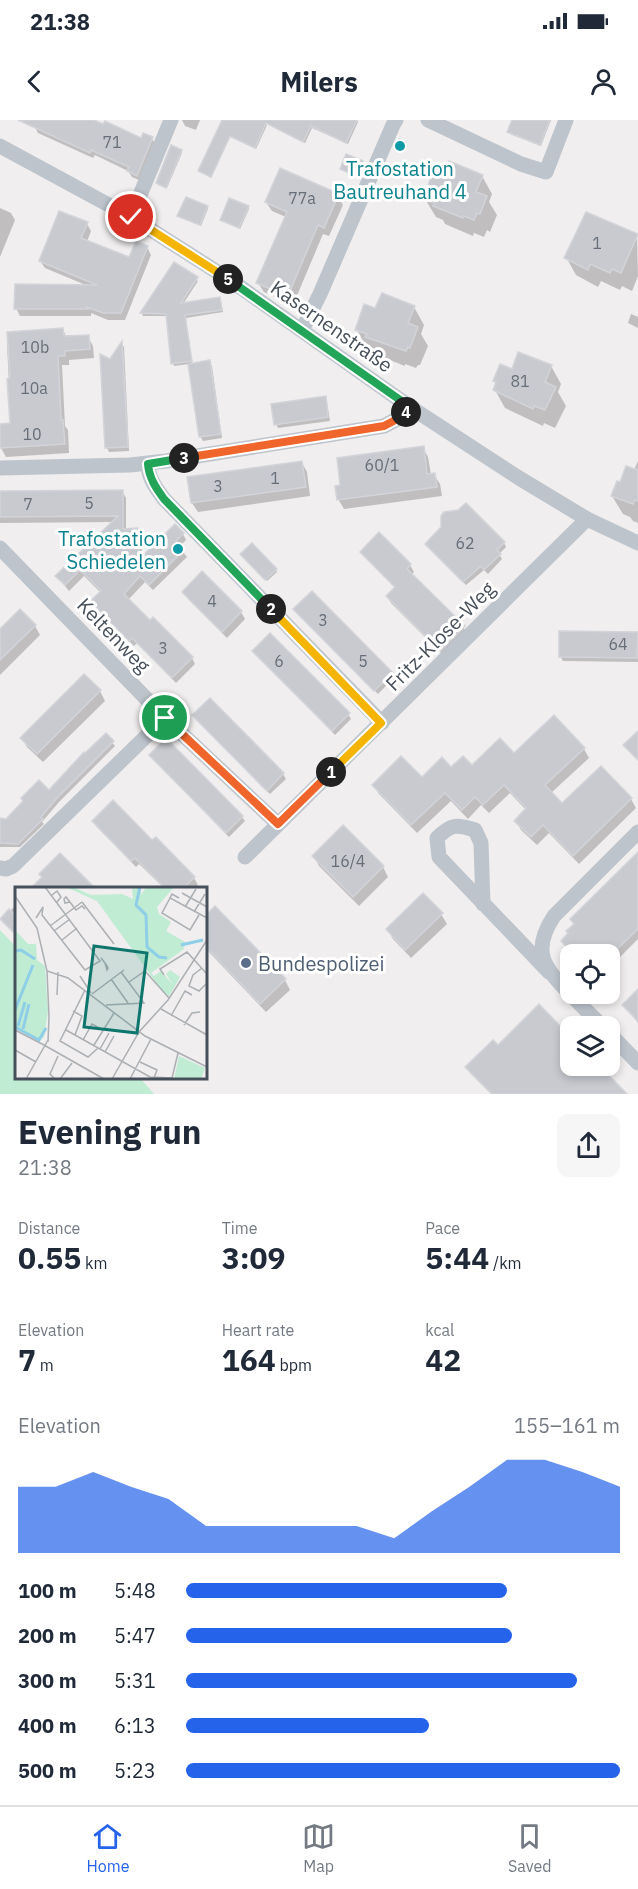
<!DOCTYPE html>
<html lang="en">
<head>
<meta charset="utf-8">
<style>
  :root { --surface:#fff; --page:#f6f6f7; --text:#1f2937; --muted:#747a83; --line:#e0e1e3; --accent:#2563eb }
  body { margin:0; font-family:"IBM Plex Sans",sans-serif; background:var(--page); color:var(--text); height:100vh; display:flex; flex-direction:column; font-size:22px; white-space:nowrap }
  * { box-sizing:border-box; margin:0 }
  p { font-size:20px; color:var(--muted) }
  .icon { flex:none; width:33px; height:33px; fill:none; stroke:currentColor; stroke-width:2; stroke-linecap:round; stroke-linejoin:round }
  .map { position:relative; height:974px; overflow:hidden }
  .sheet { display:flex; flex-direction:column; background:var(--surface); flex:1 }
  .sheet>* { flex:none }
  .buttons { position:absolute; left:560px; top:824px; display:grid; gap:12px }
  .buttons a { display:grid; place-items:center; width:60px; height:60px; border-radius:12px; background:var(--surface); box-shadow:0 3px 9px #0003; font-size:30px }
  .pin { position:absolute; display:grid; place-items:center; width:51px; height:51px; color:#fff; margin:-26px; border:3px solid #fff; border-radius:50%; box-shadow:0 2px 6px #0007 }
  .km { position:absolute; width:30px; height:30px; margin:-15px; border-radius:50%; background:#222; color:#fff; font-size:16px; line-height:30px; text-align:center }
  .round { display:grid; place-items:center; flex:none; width:63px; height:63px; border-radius:12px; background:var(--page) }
  .head { display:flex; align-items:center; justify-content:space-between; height:102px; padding:0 18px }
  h1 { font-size:33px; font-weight:800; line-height:45px }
  .figures { display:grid; grid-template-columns:repeat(3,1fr); gap:9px; height:102px; padding:6px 18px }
  .figures div { display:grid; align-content:center }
  .figures b { font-size:30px; font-weight:800 }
  .figures small { font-size:16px; font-weight:400 }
  .figures p { font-size:16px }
  .chart { height:168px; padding:12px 18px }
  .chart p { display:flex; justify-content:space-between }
  .chart svg { width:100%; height:108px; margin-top:6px; fill:var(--accent); opacity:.7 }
  ul { padding:0 18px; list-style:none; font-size:20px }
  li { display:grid; grid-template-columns:96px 72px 1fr; align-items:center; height:45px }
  li i { height:15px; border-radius:8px; background:var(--accent) }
  .status { display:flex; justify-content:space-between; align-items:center; height:42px; padding:0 30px; background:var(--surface); direction:ltr }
  .status svg { height:16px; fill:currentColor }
  header { display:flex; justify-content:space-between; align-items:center; height:78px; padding:0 18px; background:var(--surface); font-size:27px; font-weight:800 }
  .tabs { display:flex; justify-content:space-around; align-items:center; height:84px; border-top:2px solid var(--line); background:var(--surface); font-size:16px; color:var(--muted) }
  .tabs a { display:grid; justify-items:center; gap:3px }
  .tabs .on { color:var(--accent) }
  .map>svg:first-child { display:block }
  .green { fill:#bfecd3 }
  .shadow { fill:#0003 }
  .building { fill:#c8cad0; stroke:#d2d4d9; stroke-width:1.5 }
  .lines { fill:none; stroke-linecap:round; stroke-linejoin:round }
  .street { stroke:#bdc4cc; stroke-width:15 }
  .split-1-casing { stroke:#fff; stroke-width:12 }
  .split-2-casing { stroke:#fff; stroke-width:12 }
  .split-3-casing { stroke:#fff; stroke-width:12 }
  .split-4-casing { stroke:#fff; stroke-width:12 }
  .split-5-casing { stroke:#fff; stroke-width:12 }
  .split-6-casing { stroke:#fff; stroke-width:12 }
  .split-1 { stroke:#f0652b; stroke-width:8 }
  .split-2 { stroke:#f5b400; stroke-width:8 }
  .split-3 { stroke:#22a559; stroke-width:8 }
  .split-4 { stroke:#f0652b; stroke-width:8 }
  .split-5 { stroke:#22a559; stroke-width:8 }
  .split-6 { stroke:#f5b400; stroke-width:8 }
  .culture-dot { fill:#0f9aa8; stroke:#fff; stroke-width:2 }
  .service-dot { fill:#5c6f8a; stroke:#fff; stroke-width:2 }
  .labels { text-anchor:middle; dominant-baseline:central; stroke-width:6; stroke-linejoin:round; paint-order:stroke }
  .number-label { font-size:16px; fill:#676e78 }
  .culture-label { font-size:20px; fill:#0d838f; stroke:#fff }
  .street-label { font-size:20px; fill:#47505a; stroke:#fff }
  .service-label { font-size:20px; fill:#4e5e75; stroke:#fff; text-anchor:start }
  .inset-river { fill:none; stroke:#8ecee6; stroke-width:3 }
  .inset-road { fill:none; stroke:#acafb3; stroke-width:1.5 }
  .view { fill:#0f766e; fill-opacity:0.15; stroke:#0f766e; stroke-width:3 }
  .inset-edge { fill:none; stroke:#47505a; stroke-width:3 }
</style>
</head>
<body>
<div class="status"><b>21:38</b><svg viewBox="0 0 49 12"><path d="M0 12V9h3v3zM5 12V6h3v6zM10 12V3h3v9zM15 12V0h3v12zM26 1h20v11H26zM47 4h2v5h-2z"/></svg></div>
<header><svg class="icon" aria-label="back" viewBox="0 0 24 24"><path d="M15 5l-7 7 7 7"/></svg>Milers<svg class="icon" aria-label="person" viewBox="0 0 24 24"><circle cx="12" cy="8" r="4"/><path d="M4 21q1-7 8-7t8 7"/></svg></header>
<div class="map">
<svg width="638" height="974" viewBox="0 0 638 974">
  <rect width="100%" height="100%" fill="#f0eeee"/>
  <polygon class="green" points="0,810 16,827 16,957 140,958 154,974 0,974"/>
  <g class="shadow">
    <polygon points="38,0 90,0 142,20 152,19 156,25 141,61 132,57 128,51 95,35 93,38 38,13 35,7"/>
    <polygon points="182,0 200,0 196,10 185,6"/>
    <polygon points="224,0 258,0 267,5 256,29 230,17 211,58 200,51"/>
    <polygon points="281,0 357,0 358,2 348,24 312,8 305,23 279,10 278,7"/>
    <polygon points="513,0 551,0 541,26 510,14"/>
    <polygon points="181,31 182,33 167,68 158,65 157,63"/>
    <polygon points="362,42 357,57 341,49"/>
    <polygon points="482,56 492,74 489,82 497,95 490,112 487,110 484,117 474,113 473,116 445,104 443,100 436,97 425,79 443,60"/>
    <polygon points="338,75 343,85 329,116 323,114 293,185 264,172 258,163 286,97 272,91 266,82"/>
    <polygon points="207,87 208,89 201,106 179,96"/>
    <polygon points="248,87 249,89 240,109 221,100"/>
    <polygon points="0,88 11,93 15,100 0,137"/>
    <polygon points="587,94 637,115 638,156 632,171 622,166 620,170 601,161 598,167 576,155 566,137"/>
    <polygon points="87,104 91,111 87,122 130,139 147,127 151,135 125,200 108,200 91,193 91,196 20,196 16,188 88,166 45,148 40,141"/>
    <polygon points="175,144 198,161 183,184 220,179 221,181 223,192 186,198 192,245 209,242 212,246 222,318 203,321 200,316 189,244 174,246 173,243 168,196 143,196 142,193"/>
    <polygon points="414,187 424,205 421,214 428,226 420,245 418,245 416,248 405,244 405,246 377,235 375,231 367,228 357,210 376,190"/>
    <polygon points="631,194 638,197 638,208 628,203"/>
    <polygon points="63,210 67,218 88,217 93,226 94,238 69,240 69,245 62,245 65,306 68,310 69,333 6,337 1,328 0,305 11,304 7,225"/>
    <polygon points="122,224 124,227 129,331 109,332 107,328 111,241"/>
    <polygon points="551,246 561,264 558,272 566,286 555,308 544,303 543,306 505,288 495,270 497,264 495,261 512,251"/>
    <polygon points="325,277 327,282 330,301 278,308 276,304"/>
    <polygon points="423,328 428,337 431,355 434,355 440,364 442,376 344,389 338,379"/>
    <polygon points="638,341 638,403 633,401 630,397 623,394 612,376 634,350"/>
    <polygon points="302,343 307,352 310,376 198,392 192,383"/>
    <polygon points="122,371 126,378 126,410 137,410 141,416 142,438 183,414 186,420 179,427 187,437 153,470 145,462 128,480 150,502 192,538 195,544 176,563 137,523 134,526 96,488 92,482 101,473 84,456 69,471 57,456 114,402 0,403 0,373"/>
    <polygon points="442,408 504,423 506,427 499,434 502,439 488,454 484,450 466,465 430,429"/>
    <polygon points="379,414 410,445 414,452 411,455 463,507 467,513 444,536 391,483 388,476 396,469 366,438 362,432"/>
    <polygon points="243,436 276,450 277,452 267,461"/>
    <polygon points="184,472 241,492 245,499 227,518 188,479"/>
    <polygon points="298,493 392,554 394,558 378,574"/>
    <polygon points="35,506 40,515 0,555 0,511"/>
    <polygon points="637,513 638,542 563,541 560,536"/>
    <polygon points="254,531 348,594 351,599 335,615"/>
    <polygon points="100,571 105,581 43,642 27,627 22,618"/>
    <polygon points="210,580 283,654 286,659 270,674 196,600 194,595"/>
    <polygon points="106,615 115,626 59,682 42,702 44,704 20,727 0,727 0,704 49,672"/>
    <polygon points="584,629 589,638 551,673 562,685 631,679 636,688 579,744 549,713 537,725 521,710 516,701 526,690 510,673 489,693 481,685 468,699 451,681 417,713 379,674 373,665 422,659 451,650 472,647 514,635"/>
    <polygon points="150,636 242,697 245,701 229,717"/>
    <polygon points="94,701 152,722 194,758 198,765 194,768 164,768 139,744 136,747 98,708"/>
    <polygon points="343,707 383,747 388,757 359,786 319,746 314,736"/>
    <polygon points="60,735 93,768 33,768 43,758"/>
    <polygon points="638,735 638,819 613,844 609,841 609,834 572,834 562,821"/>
    <polygon points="16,785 16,815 2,799"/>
    <polygon points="215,788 285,860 290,870 266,892 206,829 206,797"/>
    <polygon points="441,794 447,804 411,838 393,819 388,810"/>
    <polygon points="638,871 638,903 624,885"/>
    <polygon points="570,918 570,945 596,945 563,974 491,974 471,954 467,947 498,927"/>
  </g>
  <g class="building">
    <polygon points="18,0 94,0 103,4 105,1 141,18 143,13 153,17 137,56 127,51 129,47 91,30 90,33"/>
    <polygon points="222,0 357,0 346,23 311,6 303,22 266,3 255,28 230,16 211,57 198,51"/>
    <polygon points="512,0 550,0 540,25 507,12"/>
    <polygon points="171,25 182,30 166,68 156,63"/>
    <polygon points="346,34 363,41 357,56 340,49"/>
    <polygon points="449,41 483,55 476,72 487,76 480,94 477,93 474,100 464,96 463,98 433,86 434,83 424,79 432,53 442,58"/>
    <polygon points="280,48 339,74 324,108 318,105 288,176 256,163 287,92 265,82"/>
    <polygon points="186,77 208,86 200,105 177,96"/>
    <polygon points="229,78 249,86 239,108 220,100"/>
    <polygon points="59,91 88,102 81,118 129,137 136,121 148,126 121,193 103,193 87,187 88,189 14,189 15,164 97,165 39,141"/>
    <polygon points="586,92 638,114 621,153 612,149 610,153 590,144 588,150 564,138"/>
    <polygon points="174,142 198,157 181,183 220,177 222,190 185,195 192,241 171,244 166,194 140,193"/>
    <polygon points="382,173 415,186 408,203 418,207 410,228 408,227 406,231 365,217 367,214 355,210 364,184 375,188"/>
    <polygon points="63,208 64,216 89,215 90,229 65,231 65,236 58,236 61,300 63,300 65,324 0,328 0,304 10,303 7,259 10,258 7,212"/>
    <polygon points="122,221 128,327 105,328 100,234 110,239"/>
    <polygon points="518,232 552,245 545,262 556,267 545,290 534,286 533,289 493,270 496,262 493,261 500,244 512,249"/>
    <polygon points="210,240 221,314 199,317 188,244"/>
    <polygon points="326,276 328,297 274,305 271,284"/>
    <polygon points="424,326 427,354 435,353 437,367 337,380 335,366 340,365 337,338"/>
    <polygon points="302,341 306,367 191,383 187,357"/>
    <polygon points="626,346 638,350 638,381 635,380 633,384 611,376 617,361 620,362"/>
    <polygon points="123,370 123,409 138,408 139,439 175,404 184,413 176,421 184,430 149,465 140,456 124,474 150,500 153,497 193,537 172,558 132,518 129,521 90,481 101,471 80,450 65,465 55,456 118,396 0,397 0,371"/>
    <polygon points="466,383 505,422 497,430 501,434 484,450 481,446 463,462 425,424 441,407 441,396 444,392 458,390"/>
    <polygon points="379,412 411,444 407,449 465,506 440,531 386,476 395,467 360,432"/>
    <polygon points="252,423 277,449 265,460 240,434"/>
    <polygon points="202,451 242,491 222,512 182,472"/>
    <polygon points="312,471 393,553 374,571 293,489"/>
    <polygon points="20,489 36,505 0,540 0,509"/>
    <polygon points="559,511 638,512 637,538 559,537"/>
    <polygon points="270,513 350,593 332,611 252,531"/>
    <polygon points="84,554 101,570 37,634 20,618"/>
    <polygon points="210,578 284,653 267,671 192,595"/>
    <polygon points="554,595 585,628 545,665 562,683 601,646 632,678 573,736 543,705 531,717 514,701 526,688 504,665 483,685 475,677 462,690 445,673 411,705 372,665 401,636 422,657 442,637 451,647 463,636 472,645 500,618 514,633"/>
    <polygon points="638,611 638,640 623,625"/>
    <polygon points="106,613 114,621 57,678 41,697 43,699 18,724 0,723 0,698 6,699 23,681 21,678 39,660 49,670 84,632 85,633"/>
    <polygon points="166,618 243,696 226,713 149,635"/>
    <polygon points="113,680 152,720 156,717 195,757 183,768 165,768 135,738 131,741 92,701"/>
    <polygon points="343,705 384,746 353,777 312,736"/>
    <polygon points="638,732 638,809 612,834 573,834 561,821 568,813 566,811 574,804 570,799"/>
    <polygon points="60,733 95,768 31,768 42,757 39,754"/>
    <polygon points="423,773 443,793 405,830 386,809"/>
    <polygon points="215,786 286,859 260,884 206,827 206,795"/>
    <polygon points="9,789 16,797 16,815 0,799"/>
    <polygon points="638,869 638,901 622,885"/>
    <polygon points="539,884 570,916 570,945 599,945 627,974 492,974 465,947 493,920 498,925"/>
  </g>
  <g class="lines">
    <g class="street">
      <polyline points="428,0 521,44 546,52 566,0"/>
      <polyline points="0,26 131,97 233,162 410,287 519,358 587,399 638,423"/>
      <polyline points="131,97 171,0"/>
      <polyline points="302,210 320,174 393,5 396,0"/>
      <path d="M148,344C148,358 156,368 164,379L382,603"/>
      <polyline points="0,348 130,345 166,341 384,306 401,297 410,287"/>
      <polyline points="0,428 165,598 278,704"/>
      <polyline points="245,737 587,399"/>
      <polyline points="0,748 6,749 13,746 165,598"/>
      <path d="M483,784L481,723L475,710C456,704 451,704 437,718L439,737L549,852"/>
      <path d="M602,906C591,895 580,884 569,873C543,846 531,831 554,796L638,712"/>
      <polyline points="609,913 638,943"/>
    </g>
  </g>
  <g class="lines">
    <g class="split-1-casing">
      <polyline id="split-1" points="165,598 278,704 331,652"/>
    </g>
    <g class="split-2-casing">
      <polyline id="split-2" points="271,489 381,603 331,652"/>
    </g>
    <g class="split-3-casing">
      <path id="split-3" d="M184,338L148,344C149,358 156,368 164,379L271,489"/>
    </g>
    <g class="split-4-casing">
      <polyline id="split-4" points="184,338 384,306 401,297 406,292"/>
    </g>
    <g class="split-5-casing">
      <polyline id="split-5" points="228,159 410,287 406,292"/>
    </g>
    <g class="split-6-casing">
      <polyline id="split-6" points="131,97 228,159"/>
    </g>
    <use href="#split-1" class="split-1"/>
    <use href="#split-2" class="split-2"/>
    <use href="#split-3" class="split-3"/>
    <use href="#split-4" class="split-4"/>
    <use href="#split-5" class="split-5"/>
    <use href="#split-6" class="split-6"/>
  </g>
  <g class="culture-dot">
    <circle cx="400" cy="26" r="6"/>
    <circle cx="178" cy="429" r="6"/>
  </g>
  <circle class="service-dot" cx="246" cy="843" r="6"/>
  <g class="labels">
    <g class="number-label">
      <text x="112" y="22">71</text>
      <text x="302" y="78">77a</text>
      <text x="597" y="123">1</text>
      <text x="35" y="227">10b</text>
      <text x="520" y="261">81</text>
      <text x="34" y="268">10a</text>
      <text x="32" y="314">10</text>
      <text x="382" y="345">60/1</text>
      <text x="275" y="358">1</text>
      <text x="218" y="366">3</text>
      <text x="89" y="383">5</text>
      <text x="28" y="384">7</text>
      <text x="465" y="423">62</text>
      <text x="212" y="481">4</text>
      <text x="323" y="500">3</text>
      <text x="618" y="524">64</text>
      <text x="163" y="528">3</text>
      <text x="279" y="541">6</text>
      <text x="363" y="541">5</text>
      <text x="348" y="741">16/4</text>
    </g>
    <g class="culture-label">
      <text x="400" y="48">Trafostation<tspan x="400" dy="23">Bautreuhand 4</tspan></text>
      <text x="166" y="418" text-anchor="end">Trafostation<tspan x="166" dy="23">Schiedelen</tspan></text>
    </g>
    <g class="street-label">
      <text transform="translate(332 206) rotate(35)">Kasernenstraße</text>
      <text transform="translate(114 515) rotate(46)">Keltenweg</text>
      <text transform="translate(440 516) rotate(-45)">Fritz-Klose-Weg</text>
    </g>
    <g class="service-label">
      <text x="258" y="843">Bundespolizei</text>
    </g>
  </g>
  <g transform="translate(15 767)">
    <rect width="192" height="192" fill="#f0eeee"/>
    <path d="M51,0L60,1L76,8L107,7L118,12L117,2L126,0V8L131,0H159L142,20L144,27L156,35L151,44L170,55L169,62L136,86L139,89L146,84L159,99L151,87L155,83L165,90L154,109L145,101L82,14ZM0,43L13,57H21L22,73L30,79L33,124L29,150L24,153L0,140ZM164,169L190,181L186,192H159Z" fill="#bfecd3"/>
    <path class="inset-river" d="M125,0L121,18L131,28L132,60L144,70L152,71M166,58L188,53M0,64L6,63L20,72M0,123L18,78M3,139L10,115M0,140L24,153L31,141M8,142L14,117"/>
    <path class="inset-road" d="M167,6L192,20M37,8L42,4L46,10L42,15M0,9L22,41L32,84L53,91L130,149L192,180M155,11L147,26L175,43L184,28M164,11L157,7L155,11L192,31M55,15L50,16L49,12L51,10L61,23L67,19L70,22M67,15L99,57M170,20L181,2M179,25L190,7M21,31L28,20L27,28L70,83L85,74L30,0M35,39L67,15M39,44L55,32M47,53L62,41M86,71L90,76L92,79L93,81L92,83L90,76M187,81L178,88L174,99L184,104L192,96M32,84L34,130M149,88L145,82L172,65L192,87M65,89L76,106M96,92L113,116M114,95L130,84L154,111M70,103L45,154L73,170L83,161M77,107L109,83M42,108L43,85M91,118L129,116L106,85M146,122L192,148M58,124L67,129L60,148M156,129L170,104L177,108M169,138L177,126L185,125M0,143L29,158M51,143L135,190L157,191M68,153L77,137L88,143M33,155L34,130M29,158L89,192M79,158L99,126M85,162L94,146M0,163L21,175M90,165L99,149M125,175L142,183L139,191M157,191L163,166M11,192L33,153M40,192L35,187L43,169M45,192L57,176M97,192L124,145L153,113L192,53M115,192L136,152"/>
    <path class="view" d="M79,59L132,66L122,146L69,140Z"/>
    <rect width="192" height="192" class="inset-edge"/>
  </g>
</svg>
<div class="buttons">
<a><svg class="icon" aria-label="locate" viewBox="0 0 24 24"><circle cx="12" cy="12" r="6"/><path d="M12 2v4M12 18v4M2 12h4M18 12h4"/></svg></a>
<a><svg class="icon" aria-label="layers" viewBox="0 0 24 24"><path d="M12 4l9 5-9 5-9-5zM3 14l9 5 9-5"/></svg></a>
</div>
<div class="pin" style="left:165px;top:598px;background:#1e9e55"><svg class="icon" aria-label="arrive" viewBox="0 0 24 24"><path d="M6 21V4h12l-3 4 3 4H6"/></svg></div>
<div class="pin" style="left:131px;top:97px;background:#d93025"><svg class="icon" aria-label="check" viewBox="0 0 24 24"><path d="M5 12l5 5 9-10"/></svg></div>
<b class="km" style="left:331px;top:652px">1</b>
<b class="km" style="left:271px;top:489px">2</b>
<b class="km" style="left:184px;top:338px">3</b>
<b class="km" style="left:406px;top:292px">4</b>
<b class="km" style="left:228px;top:159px">5</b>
</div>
<section class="sheet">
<div class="head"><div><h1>Evening run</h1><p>21:38</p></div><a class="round"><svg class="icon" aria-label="share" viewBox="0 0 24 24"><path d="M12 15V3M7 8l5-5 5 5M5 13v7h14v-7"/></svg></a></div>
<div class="figures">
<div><p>Distance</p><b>0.55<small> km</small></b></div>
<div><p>Time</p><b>3:09</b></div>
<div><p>Pace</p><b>5:44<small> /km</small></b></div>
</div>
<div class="figures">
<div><p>Elevation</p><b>7<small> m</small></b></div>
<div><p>Heart rate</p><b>164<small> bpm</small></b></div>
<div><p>kcal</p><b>42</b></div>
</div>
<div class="chart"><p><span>Elevation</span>155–161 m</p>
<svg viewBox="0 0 160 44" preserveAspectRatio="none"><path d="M0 44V17L10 17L20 11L30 17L40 22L50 33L60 33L70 33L80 33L90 33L100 38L110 27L120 17L130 6L140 6L150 11L160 17V44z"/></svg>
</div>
<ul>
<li><b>100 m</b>5:48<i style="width:74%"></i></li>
<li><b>200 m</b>5:47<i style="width:75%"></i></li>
<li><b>300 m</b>5:31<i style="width:90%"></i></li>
<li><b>400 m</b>6:13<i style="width:56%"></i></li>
<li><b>500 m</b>5:23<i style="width:100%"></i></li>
</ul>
</section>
<nav class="tabs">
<a class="on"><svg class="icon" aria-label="home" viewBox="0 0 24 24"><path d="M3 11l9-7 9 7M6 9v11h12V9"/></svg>Home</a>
<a><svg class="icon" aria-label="map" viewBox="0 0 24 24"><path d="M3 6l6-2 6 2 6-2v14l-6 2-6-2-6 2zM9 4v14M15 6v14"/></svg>Map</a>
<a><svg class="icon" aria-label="saved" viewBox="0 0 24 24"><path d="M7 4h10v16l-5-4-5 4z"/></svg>Saved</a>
</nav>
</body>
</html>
